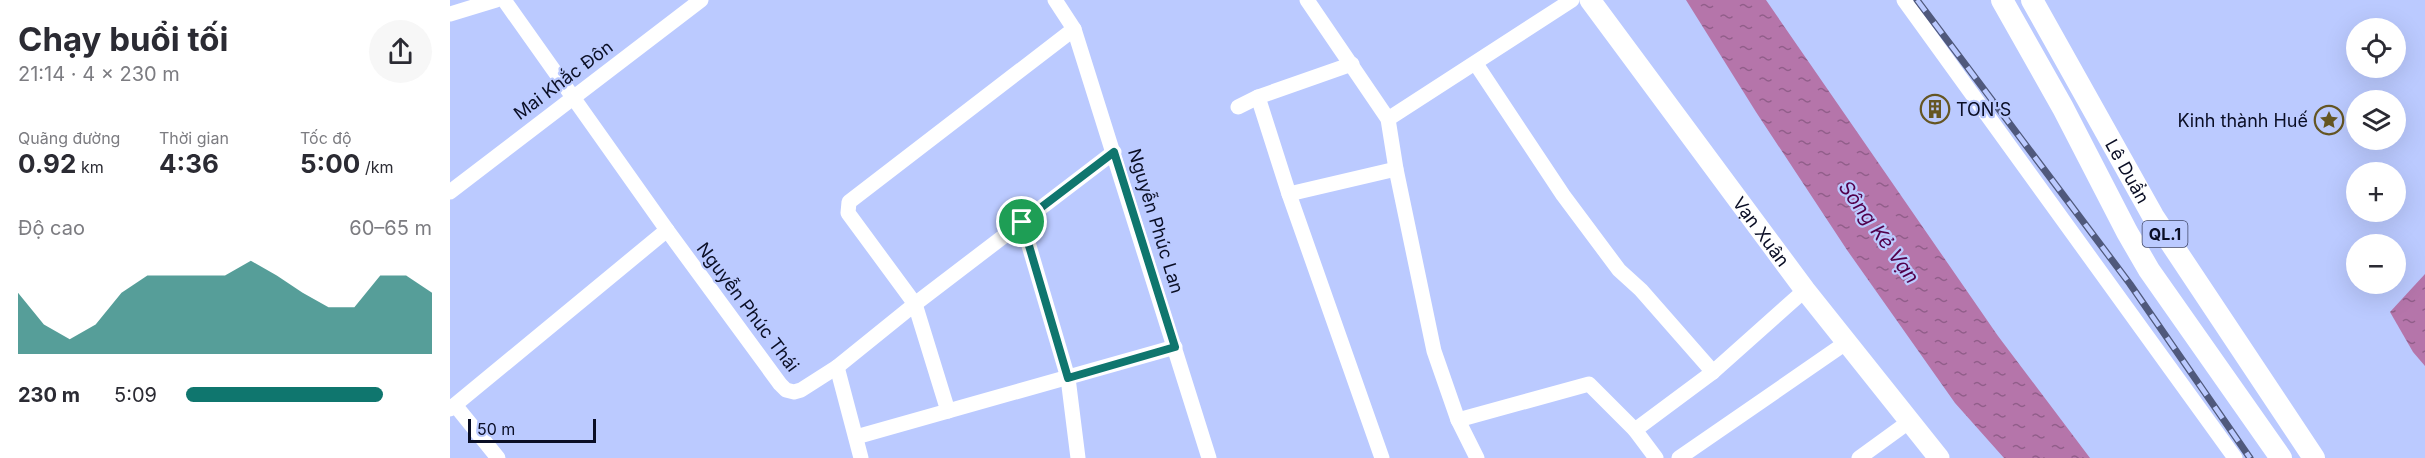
<!DOCTYPE html>
<html lang="vi">
<head>
<meta charset="utf-8">
<style>
  :root { --surface:#fff; --page:#f7f7f7; --text:#2b2b33; --muted:#7c7c81; --accent:#0f766e }
  body { margin:0; font-family:Inter,sans-serif; background:var(--page); color:var(--text); height:100vh; display:flex; flex-direction:column; font-size:22px; white-space:nowrap }
  * { box-sizing:border-box; margin:0 }
  p { font-size:20px; color:var(--muted) }
  .icon { flex:none; width:33px; height:33px; fill:none; stroke:currentColor; stroke-width:2; stroke-linecap:round; stroke-linejoin:round }
  .map { position:relative; flex:1; overflow:hidden }
  .side { display:flex; flex-direction:column; background:var(--surface); width:450px }
  .side>* { flex:none }
  .tools { position:absolute; left:1896px; top:18px; display:grid; gap:12px }
  .tools a { display:grid; place-items:center; width:60px; height:60px; border-radius:50%; background:var(--surface); box-shadow:0 6px 24px #0002; font-size:30px }
  .scale { position:absolute; left:18px; bottom:15px; width:128px; box-sizing:border-box; padding-left:6px; border:3px solid #0a0e25; border-top:0; font-size:16px; line-height:21px; white-space:nowrap; color:#0a0e25; -webkit-text-stroke:4px #bbcaff; paint-order:stroke }
  .pin { position:absolute; display:grid; place-items:center; width:51px; height:51px; color:#fff; margin:-26px; border:3px solid #fff; border-radius:50%; box-shadow:0 2px 6px #0007 }
  .round { display:grid; place-items:center; flex:none; width:63px; height:63px; border-radius:32px; background:var(--page) }
  .summary { display:flex; align-items:center; justify-content:space-between; height:102px; padding:0 18px }
  h1 { font-size:33px; font-weight:700; line-height:45px }
  .metrics { display:grid; grid-template-columns:repeat(3,1fr); gap:9px; height:102px; padding:6px 18px }
  .metrics div { display:grid; align-content:center }
  .metrics b { font-size:26px; font-weight:700 }
  .metrics small { font-size:16px; font-weight:400 }
  .metrics p { font-size:16px }
  .chart { height:168px; padding:12px 18px }
  .chart p { display:flex; justify-content:space-between }
  .chart svg { width:100%; height:108px; margin-top:6px; fill:var(--accent); opacity:.7 }
  ul { padding:0 18px; list-style:none; font-size:20px }
  li { display:grid; grid-template-columns:96px 72px 1fr; align-items:center; height:45px }
  li i { height:15px; border-radius:8px; background:var(--accent) }
  main { display:flex; flex:1; min-height:0 }
  .map>svg:first-child { display:block }
  .water { fill:url(#water-ripples) }
  .lines { fill:none; stroke-linecap:round; stroke-linejoin:round }
  .street { stroke:#fff; stroke-width:15 }
  .secondary { stroke:#fff; stroke-width:21 }
  .primary { stroke:#fff; stroke-width:22 }
  .rail-casing { stroke:#50597c; stroke-width:7 }
  .rail { stroke:#bbcaff; stroke-width:4.5; stroke-dasharray:14; stroke-linecap:butt }
  .route-casing { stroke:#fff; stroke-width:12 }
  .route { stroke:#0f766e; stroke-width:8 }
  .labels { text-anchor:middle; dominant-baseline:central; stroke-width:4.5; stroke-linejoin:round; paint-order:stroke }
  .shield { fill:#bbcaff; stroke:#3f4666; stroke-width:1.5 }
  .shield-label { font-size:16px; font-weight:bold; fill:#0a0e25 }
  .street-label { font-size:18px; fill:#0a0e25; stroke:#bbcaff }
  .poi-label { font-size:18px; fill:#0a0e25; stroke:#bbcaff; text-anchor:start }
  .water-label { font-size:20px; font-style:italic; fill:#52004b; stroke:#bbcaff }
</style>
</head>
<body>
<main>
<section class="side">
<div class="summary"><div><h1>Chạy buổi tối</h1><p>21:14 · 4 × 230 m</p></div><a class="round"><svg class="icon" aria-label="share" viewBox="0 0 24 24"><path d="M12 15V3M7 8l5-5 5 5M5 13v7h14v-7"/></svg></a></div>
<div class="metrics">
<div><p>Quãng đường</p><b>0.92<small> km</small></b></div>
<div><p>Thời gian</p><b>4:36</b></div>
<div><p>Tốc độ</p><b>5:00<small> /km</small></b></div>
</div>
<div class="chart"><p><span>Độ cao</span>60–65 m</p>
<svg viewBox="0 0 160 44" preserveAspectRatio="none"><path d="M0 44V19L10 32L20 38L30 32L40 19L50 12L60 12L70 12L80 12L90 6L100 12L110 19L120 25L130 25L140 12L150 12L160 19V44z"/></svg>
</div>
<ul>
<li><b>230 m</b>5:09<i style="width:80%"></i></li>
</ul>
</section>
<div class="map">
<svg width="1975" height="458" viewBox="0 0 1975 458">
  <defs>
    <pattern id="water-ripples" width="26" height="14" patternUnits="userSpaceOnUse" patternTransform="scale(1.5)"><rect width="26" height="14" fill="#b575aa"/><path d="M2 4q2-2 4 0t4 0M15 11q2-2 4 0t4 0" fill="none" stroke="#915e8a"/></pattern>
  </defs>
  <rect width="100%" height="100%" fill="#bbcaff"/>
  <g class="water">
    <polygon points="1236,0 1316,0 1548,336 1640,458 1554,458 1505,403 1397,250 1306,112"/>
    <polygon points="1975,274 1975,366 1963,352 1940,312"/>
  </g>
  <g class="lines">
    <g class="street">
      <polyline points="54,0 217,230 330,384 336,390 344,392 351,390 387,367 465,304 664,152"/>
      <polyline points="605,0 624,29 759,458"/>
      <polyline points="857,0 938,119 946,169 984,351 1008,420 1027,458"/>
      <polyline points="1454,0 1785,458"/>
      <polyline points="0,14 46,0"/>
      <polyline points="1026,64 1113,195 1169,270 1191,290 1263,372"/>
      <polyline points="808,97 839,194 932,458"/>
      <polyline points="788,107 808,97 902,64"/>
      <polyline points="938,119 1122,0"/>
      <polyline points="0,192 251,0"/>
      <polyline points="839,194 946,169"/>
      <polyline points="572,222 618,378 628,458"/>
      <polyline points="387,367 411,458"/>
      <polyline points="5,405 48,458"/>
      <polyline points="0,409 217,230"/>
      <polyline points="498,411 465,304 398,213 399,202 624,29"/>
      <polyline points="1008,420 1139,384 1185,430 1206,458"/>
      <polyline points="1185,430 1263,372 1355,290"/>
      <polyline points="406,437 725,347"/>
      <polyline points="1229,458 1397,342"/>
      <polyline points="1409,458 1460,421"/>
    </g>
    <path class="secondary" id="s1" d="M1140,0L1355,290L1489,458"/>
    <g class="primary">
      <polyline points="1552,0 1613,108 1677,232 1699,270 1831,458"/>
      <path id="s2" d="M1582,0L1703,216L1864,458"/>
    </g>
    <g class="rail-casing">
      <polyline id="rail" points="1467,0 1680,284 1800,458"/>
    </g>
    <use href="#rail" class="rail"/>
  </g>
  <g class="lines">
    <g class="route-casing">
      <polygon id="route" points="664,152 725,347 618,378 572,222"/>
    </g>
    <use href="#route" class="route"/>
  </g>
  <defs>
    <g id="building-ring" transform="scale(1.5)"><circle r="9.5" fill="#bbcaff" stroke="#655623" stroke-width="1.5"/><path d="M-4-6H4V6H1V3H-1V6H-4ZM-2.5-4.3h1.7v1.8h-1.7ZM.8-4.3h1.7v1.8H.8ZM-2.5-1h1.7V.8h-1.7ZM.8-1h1.7V.8H.8Z" fill="#655623"/></g>
    <g id="sight-ring" transform="scale(1.5)"><circle r="9.5" fill="#bbcaff" stroke="#655623" stroke-width="1.5"/><path d="M0-6L1.8-2.2L6-1.7L2.9 1.2L3.7 5.4L0 3.3L-3.7 5.4L-2.9 1.2L-6-1.7L-1.8-2.2Z" fill="#655623"/></g>
  </defs>
  <g fill-rule="evenodd">
    <use href="#building-ring" x="1485" y="109"/>
    <use href="#sight-ring" x="1879" y="120"/>
  </g>
  <g class="labels">
    <rect class="shield" x="1692.5" y="221" width="45" height="26" rx="4.5"/>
    <g class="shield-label">
      <text x="1715" y="234">QL.1</text>
    </g>
    <g class="street-label">
      <text transform="translate(113 80) rotate(-37)">Mai Khắc Đôn</text>
      <text stroke="none"><textPath href="#s2" startOffset="196">Lê Duẩn</textPath></text>
      <text transform="translate(706 221) rotate(73)">Nguyễn Phúc Lan</text>
      <text stroke="none"><textPath href="#s1" startOffset="288">Vạn Xuân</textPath></text>
      <text transform="translate(298 307) rotate(53)">Nguyễn Phúc Thái</text>
    </g>
    <g class="poi-label">
      <text x="1506" y="109">TON'S</text>
      <text x="1858" y="120" text-anchor="end">Kinh thành Huế</text>
    </g>
    <g class="water-label">
      <text transform="translate(1429 232) rotate(54)">Sông Kẻ Vạn</text>
    </g>
  </g>
</svg>
<div class="tools">
<a><svg class="icon" aria-label="locate" viewBox="0 0 24 24"><circle cx="12" cy="12" r="6"/><path d="M12 2v4M12 18v4M2 12h4M18 12h4"/></svg></a>
<a><svg class="icon" aria-label="layers" viewBox="0 0 24 24"><path d="M12 4l9 5-9 5-9-5zM3 14l9 5 9-5"/></svg></a>
<a>+</a>
<a>−</a>
</div>
<div class="scale">50 m</div>
<div class="pin" style="left:572px;top:222px;background:#1e9e55"><svg class="icon" aria-label="arrive" viewBox="0 0 24 24"><path d="M6 21V4h12l-3 4 3 4H6"/></svg></div>
</div>
</main>
</body>
</html>
